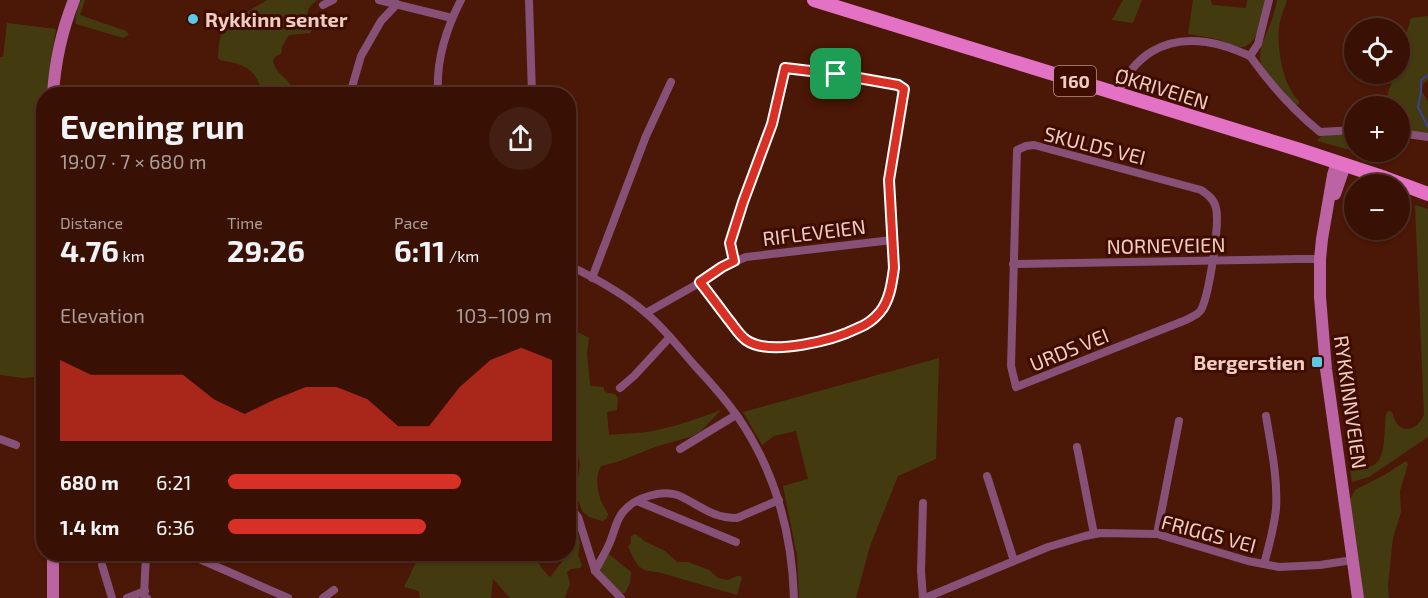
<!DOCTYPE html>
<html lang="en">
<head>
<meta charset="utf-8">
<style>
  :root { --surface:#381104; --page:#431f13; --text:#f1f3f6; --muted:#ab9d9a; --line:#523126; --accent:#d93025 }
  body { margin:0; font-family:"Exo 2",sans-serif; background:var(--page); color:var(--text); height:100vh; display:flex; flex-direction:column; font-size:22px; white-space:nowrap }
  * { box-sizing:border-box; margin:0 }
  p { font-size:20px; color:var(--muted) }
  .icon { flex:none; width:33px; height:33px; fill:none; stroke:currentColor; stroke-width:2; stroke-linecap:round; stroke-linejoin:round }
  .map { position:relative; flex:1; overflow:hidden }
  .details { position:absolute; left:36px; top:87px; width:540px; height:474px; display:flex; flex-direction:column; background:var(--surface); border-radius:24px; box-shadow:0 2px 4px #0004,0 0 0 2px var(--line) }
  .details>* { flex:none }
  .fabs { position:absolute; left:1344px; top:18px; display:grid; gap:12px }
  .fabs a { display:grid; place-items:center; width:66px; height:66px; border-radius:50%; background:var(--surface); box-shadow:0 2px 4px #0004,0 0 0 2px var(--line); font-size:30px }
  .pin { position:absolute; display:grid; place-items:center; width:51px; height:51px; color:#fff; margin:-26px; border-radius:12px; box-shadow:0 3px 9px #0006 }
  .round { display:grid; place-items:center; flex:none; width:63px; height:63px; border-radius:32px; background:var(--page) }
  .headline { display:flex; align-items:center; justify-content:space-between; height:102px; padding:0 24px }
  h1 { font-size:33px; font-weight:700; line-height:45px }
  .figures { display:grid; grid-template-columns:repeat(3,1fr); gap:9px; height:102px; padding:6px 24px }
  .figures div { display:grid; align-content:center }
  .figures b { font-size:30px; font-weight:700 }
  .figures small { font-size:16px; font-weight:400 }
  .figures p { font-size:16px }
  .chart { height:168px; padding:12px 24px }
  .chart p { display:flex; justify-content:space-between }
  .chart svg { width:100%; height:108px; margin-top:6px; fill:var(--accent); opacity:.7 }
  ul { padding:0 24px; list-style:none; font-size:20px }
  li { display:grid; grid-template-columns:96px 72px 1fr; align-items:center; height:45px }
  li i { height:15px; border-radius:8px; background:var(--accent) }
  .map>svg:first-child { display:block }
  .green { fill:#433b0f }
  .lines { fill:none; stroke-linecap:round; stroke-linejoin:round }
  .stream { stroke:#3e3e96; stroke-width:2 }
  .street { stroke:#875077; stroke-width:8 }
  .secondary { stroke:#bb63a3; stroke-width:12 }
  .primary { stroke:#e371c4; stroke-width:14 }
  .route-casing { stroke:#fff; stroke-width:12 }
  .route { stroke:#d93025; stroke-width:8 }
  .poi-dot { fill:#5ac8e6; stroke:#3f0c00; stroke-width:2 }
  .labels { text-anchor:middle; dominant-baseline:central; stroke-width:6; stroke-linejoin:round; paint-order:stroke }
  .shield { fill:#3f0c00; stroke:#ba9388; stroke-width:1.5 }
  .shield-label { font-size:18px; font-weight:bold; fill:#efcdc2 }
  .poi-label { font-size:20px; font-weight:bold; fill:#efcdc2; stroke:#3f0c00; text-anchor:start }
  .street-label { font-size:20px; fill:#efcdc2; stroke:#3f0c00 }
</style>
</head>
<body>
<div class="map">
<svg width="1428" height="598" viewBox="0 0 1428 598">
  <rect width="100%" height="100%" fill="#4b1706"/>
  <g class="green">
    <path d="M81,0H85L80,15L126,31L129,35L123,38L76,24C74,16 78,8 81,0Z"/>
    <path d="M267,0H318C298,12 314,18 311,33L289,35L282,47L281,54L276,56L273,60C275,75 292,79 295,94H262C256,67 245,65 220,60L218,58C219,49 218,38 223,30C230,20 256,7 267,0Z"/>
    <polygon points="1123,0 1142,0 1133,23 1112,20"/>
    <path d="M1193,0H1211L1212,5L1246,8L1247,0H1266C1263,13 1258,49 1240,47C1232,46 1225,41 1217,39C1208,37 1198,36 1188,34Z"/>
    <path d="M1277,0H1287C1284,9 1280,19 1279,28C1277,51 1283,85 1299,101V104L1297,105H1295L1263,68C1255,53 1265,38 1270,25C1273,17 1275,8 1277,0Z"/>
    <polygon points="1428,16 1428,80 1423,84 1422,91 1428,102 1428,134 1400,130 1400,106 1384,106 1394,74 1400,74 1400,55 1411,18"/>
    <polygon points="7,23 56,29 50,66 48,94 44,94 43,378 35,377 23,378 0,375 0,57 3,57"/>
    <polygon points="1327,134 1345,134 1352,135 1350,142 1354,147 1350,150 1317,141 1320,137"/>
    <path d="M1415,205L1428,209V437L1369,477L1352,482L1349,463C1354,464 1359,467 1364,467C1389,469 1383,430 1386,414L1388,411L1392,412C1394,416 1395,423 1399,426C1410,434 1420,424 1424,415Z"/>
    <path d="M575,311L578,332L589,338L587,353L590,384L591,386L604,387V391L608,393L615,394L618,398L617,410L607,412L609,435C624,433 642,434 657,430C679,425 700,418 721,410L701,431L690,437L658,446L617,462L601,466C595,476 597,490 601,501C603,505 606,509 608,514L607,518L603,521L589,517L583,512L578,501L577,483L580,464L568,423L569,376L572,368L569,360L568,321L573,312Z"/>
    <polygon points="939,358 936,459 898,476 870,546 856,598 799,598 797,556 783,486 808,479 796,431 774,436 762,445 743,412"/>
    <polygon points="1406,461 1408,464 1400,491 1401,512 1393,538 1388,585 1389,598 1363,598 1349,501 1355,490 1386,474"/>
    <polygon points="578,533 580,543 578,555 582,565 580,568 571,569 567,572 570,584 565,598 510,598 493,579 491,598 420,598 419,591 404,587 420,554 532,554 544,571 550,577 568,554 575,534"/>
    <path d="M635,534L640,537L644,541L665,551L677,562H688L709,570L718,578L728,580L737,576H741L742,578L737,595L658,572C637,571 637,564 628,547L631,543V536Z"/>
    <polygon points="609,554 631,572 630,583 625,593 619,593 599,569"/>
  </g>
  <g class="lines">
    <polyline class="stream" points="1428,75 1421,80 1421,92 1418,107 1428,127"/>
    <g class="street">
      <polyline points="379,0 452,18"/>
      <polyline points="529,0 532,94"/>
      <polyline points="323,5 333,0"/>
      <path d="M1250,56C1270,84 1293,110 1320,132L1354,130"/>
      <polyline points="350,94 361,56 381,21 397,4"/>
      <path d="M438,94C436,62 446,29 461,0"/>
      <path d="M1118,94C1133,56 1164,36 1206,42C1222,44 1236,50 1250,56L1258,44L1269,0"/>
      <polyline points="1400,133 1428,137"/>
      <path d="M1034,145L1201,190C1208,195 1214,199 1216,208C1220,224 1209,295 1201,310C1198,315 1191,317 1186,320L1016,387L1011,366L1017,150L1026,146Z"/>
      <polyline points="1013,264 1298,259 1320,259"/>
      <path d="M568,265C595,278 624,294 646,313C665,329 680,349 696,367C711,383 725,399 738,417C775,471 792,533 794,598"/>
      <polyline points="592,278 646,136 671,82"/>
      <path d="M701,282C710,295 719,307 728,319C733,326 739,336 746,341C770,357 834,340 858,328C866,325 875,318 880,312C890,300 892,282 894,268L889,180L904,89L898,85L836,74L785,68L772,124L743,202L730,243L734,261"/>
      <polyline points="646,313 701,282 722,267 746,257 892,240"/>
      <polyline points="620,388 634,376 670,337"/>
      <polyline points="0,439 16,445"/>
      <polyline points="1077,447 1094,534"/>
      <polyline points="680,449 736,415"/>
      <polyline points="987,476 1014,561"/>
      <polyline points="637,501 736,542"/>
      <polyline points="568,505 578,517 595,571 621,598"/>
      <polyline points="1157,534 1179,421"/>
      <polyline points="146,554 144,596 147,598"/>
      <polyline points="188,554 288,598"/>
      <path d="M1264,564C1269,546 1274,528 1276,509C1278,478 1271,447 1266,416"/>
      <polyline points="102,565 112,598"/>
      <path d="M595,571C600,561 606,552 610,542C614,533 616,520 623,512C635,497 664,488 682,497C702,507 713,518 737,518L779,500"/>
      <polyline points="127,598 145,591"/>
      <polyline points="323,598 334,590"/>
      <polyline points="923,598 921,571 923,503"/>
      <polyline points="925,598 1048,547 1085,536 1100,533 1157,534 1248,561 1279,567 1320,565 1353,560"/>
    </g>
    <g class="secondary">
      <path d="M53,94C55,62 62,30 74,0"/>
      <polyline points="1337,162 1333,175 1322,239 1320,259 1320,297 1326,369 1358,598"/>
      <polyline points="1335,194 1345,165"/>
      <polyline points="53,598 53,554"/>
    </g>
    <polyline class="primary" points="814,0 1300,150 1385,178 1428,194"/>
  </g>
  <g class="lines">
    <g class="route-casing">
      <path id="route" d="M785,68L836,74L898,85L904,89L889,180L894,268C892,282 890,300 880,312C875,318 866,325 858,328C834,340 770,357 746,340C739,335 734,326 728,319C719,307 710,295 700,282L722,267L734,261L730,243L743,202L772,124Z"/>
    </g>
    <use href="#route" class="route"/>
  </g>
  <g class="poi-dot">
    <circle cx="193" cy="19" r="6"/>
    <rect x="1311" y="356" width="12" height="12" rx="3"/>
  </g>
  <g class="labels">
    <rect class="shield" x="1054" y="66" width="42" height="30" rx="4.5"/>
    <g class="shield-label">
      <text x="1075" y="81">160</text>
    </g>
    <g class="poi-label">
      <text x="205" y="19">Rykkinn senter</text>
      <text x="1305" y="362" text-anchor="end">Bergerstien</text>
    </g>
    <g class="street-label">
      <text transform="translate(1162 88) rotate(17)">ØKRIVEIEN</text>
      <text transform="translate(1095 145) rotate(14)">SKULDS VEI</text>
      <text transform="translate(814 232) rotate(-7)">RIFLEVEIEN</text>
      <text transform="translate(1166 245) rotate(-1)">NORNEVEIEN</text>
      <text transform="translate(1069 349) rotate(-22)">URDS VEI</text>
      <text transform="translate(1351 402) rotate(82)">RYKKINNVEIEN</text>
      <text transform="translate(1209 533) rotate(15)">FRIGGS VEI</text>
    </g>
  </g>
</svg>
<div class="fabs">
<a><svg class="icon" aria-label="locate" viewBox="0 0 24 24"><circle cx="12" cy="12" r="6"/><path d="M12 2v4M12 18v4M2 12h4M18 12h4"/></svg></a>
<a>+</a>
<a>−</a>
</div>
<div class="pin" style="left:836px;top:74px;background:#1e9e55"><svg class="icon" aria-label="arrive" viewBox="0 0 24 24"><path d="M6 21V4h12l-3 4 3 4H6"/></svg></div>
<section class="details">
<div class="headline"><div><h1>Evening run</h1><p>19:07 · 7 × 680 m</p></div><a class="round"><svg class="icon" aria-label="share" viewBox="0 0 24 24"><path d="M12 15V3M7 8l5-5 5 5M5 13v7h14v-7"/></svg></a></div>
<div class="figures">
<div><p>Distance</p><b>4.76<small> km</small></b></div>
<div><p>Time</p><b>29:26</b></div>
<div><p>Pace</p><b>6:11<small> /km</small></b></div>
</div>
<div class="chart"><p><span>Elevation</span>103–109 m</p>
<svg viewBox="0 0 160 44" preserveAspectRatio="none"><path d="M0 44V11L10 17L20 17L30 17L40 17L50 27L60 33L70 27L80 22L90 22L100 27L110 38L120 38L130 22L140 11L150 6L160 11V44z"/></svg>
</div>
<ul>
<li><b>680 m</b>6:21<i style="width:72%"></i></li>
<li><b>1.4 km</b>6:36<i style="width:61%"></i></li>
</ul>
</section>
</div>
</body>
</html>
